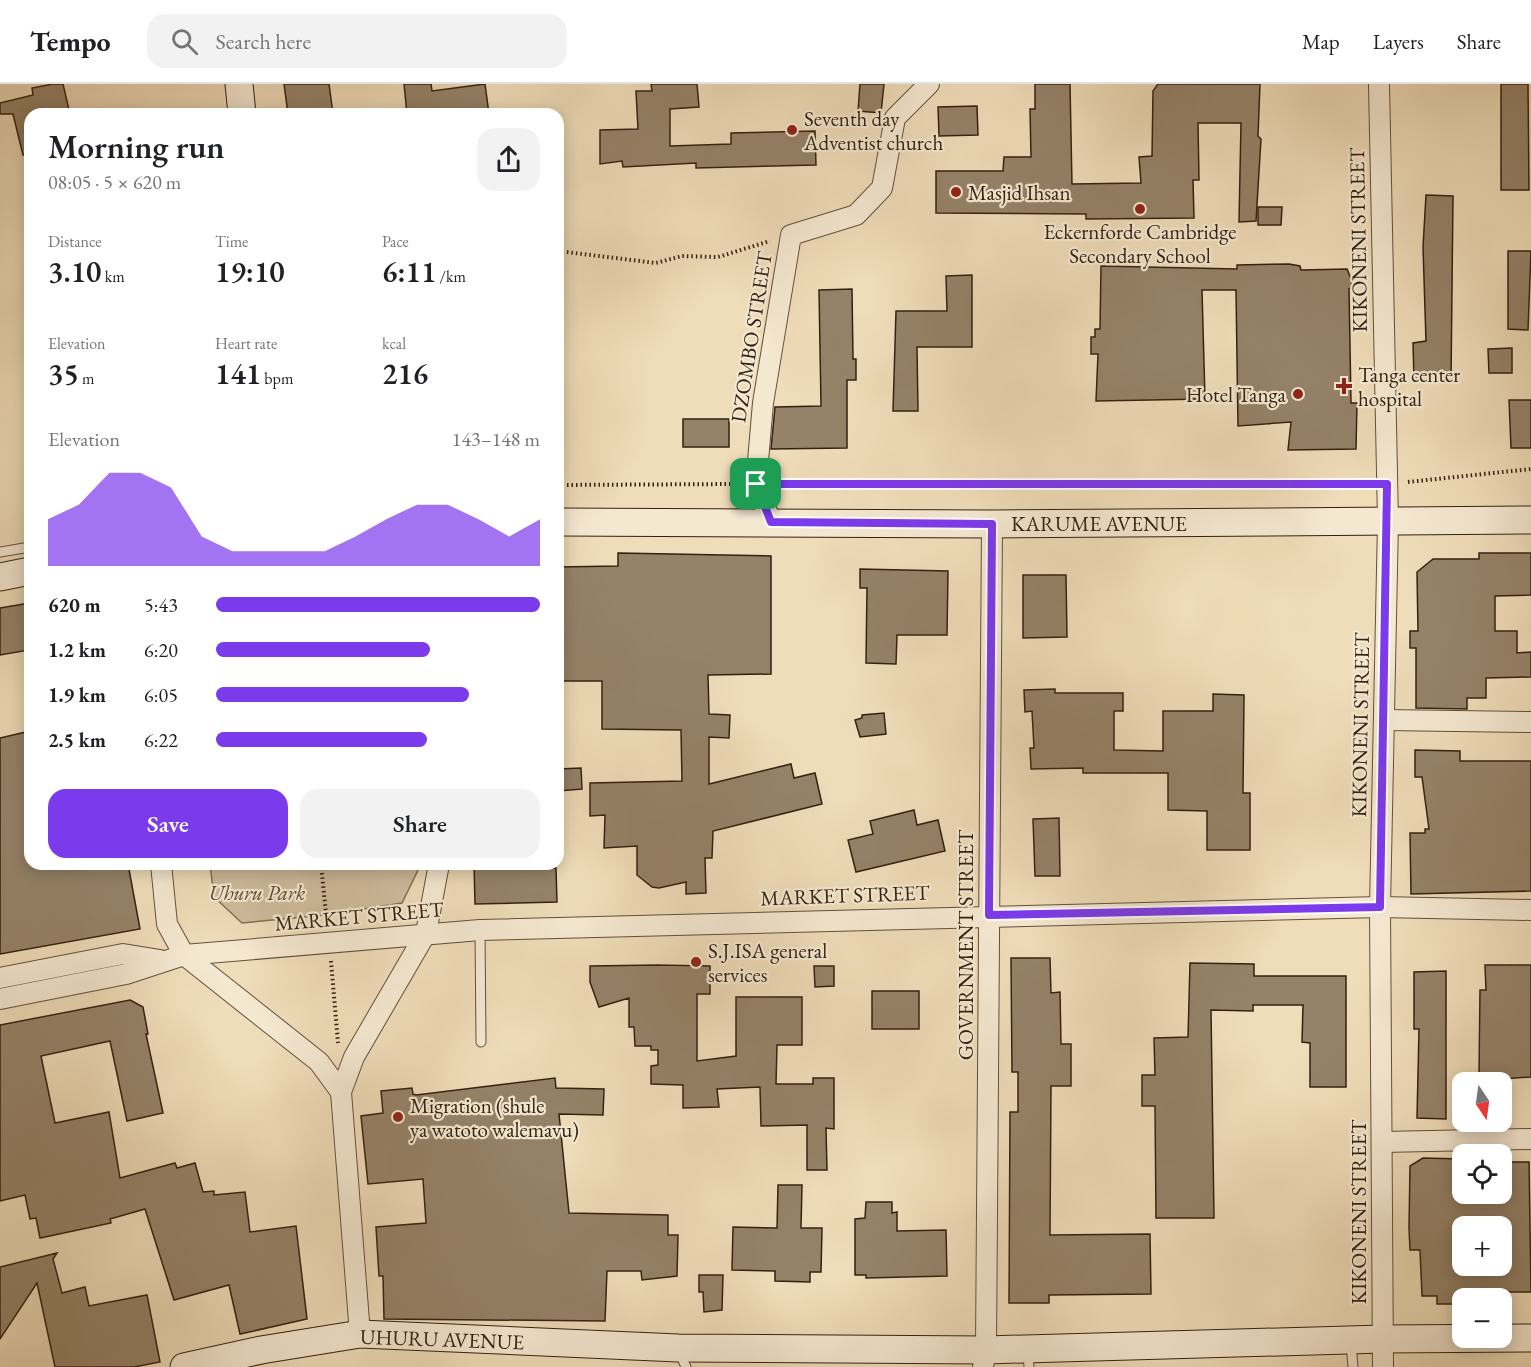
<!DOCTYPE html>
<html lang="en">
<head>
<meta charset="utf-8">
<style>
  :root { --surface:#fff; --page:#f2f2f2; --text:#202124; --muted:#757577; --line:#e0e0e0; --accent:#7c3aed }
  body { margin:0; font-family:"EB Garamond",serif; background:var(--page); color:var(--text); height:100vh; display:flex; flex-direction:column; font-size:22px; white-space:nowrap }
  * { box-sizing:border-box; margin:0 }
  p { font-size:20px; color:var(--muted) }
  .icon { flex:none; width:33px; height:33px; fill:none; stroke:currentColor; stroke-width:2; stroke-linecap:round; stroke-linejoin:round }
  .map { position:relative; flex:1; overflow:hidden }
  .details { position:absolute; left:24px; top:24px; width:540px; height:762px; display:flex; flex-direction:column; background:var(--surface); border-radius:18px; box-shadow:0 3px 15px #0003 }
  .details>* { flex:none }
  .needle { width:39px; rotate:167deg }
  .controls { position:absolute; left:1452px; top:988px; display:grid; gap:12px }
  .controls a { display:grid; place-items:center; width:60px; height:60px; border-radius:12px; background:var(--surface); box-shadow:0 3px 15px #0003; font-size:30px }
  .pin { position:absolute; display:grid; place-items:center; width:51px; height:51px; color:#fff; margin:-26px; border-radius:12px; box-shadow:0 3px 9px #0006 }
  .round { display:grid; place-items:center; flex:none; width:63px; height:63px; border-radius:18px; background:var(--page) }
  .summary { display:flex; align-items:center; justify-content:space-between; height:102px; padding:0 24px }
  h1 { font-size:33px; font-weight:600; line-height:45px }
  .figures { display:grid; grid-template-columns:repeat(3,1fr); gap:9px; height:102px; padding:6px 24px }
  .figures div { display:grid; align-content:center }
  .figures b { font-size:30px; font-weight:600 }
  .figures small { font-size:16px; font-weight:400 }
  .figures p { font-size:16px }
  .chart { height:168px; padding:12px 24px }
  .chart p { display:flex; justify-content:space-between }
  .chart svg { width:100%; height:108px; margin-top:6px; fill:var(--accent); opacity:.7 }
  .cta { display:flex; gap:12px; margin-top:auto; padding:12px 24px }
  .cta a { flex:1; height:69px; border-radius:18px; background:var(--accent); color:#fff; font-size:24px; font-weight:600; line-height:69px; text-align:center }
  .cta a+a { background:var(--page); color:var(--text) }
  ul { padding:0 24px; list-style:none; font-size:20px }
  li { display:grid; grid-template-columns:96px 72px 1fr; align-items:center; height:45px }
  li i { height:15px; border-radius:8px; background:var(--accent) }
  header { display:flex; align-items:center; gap:36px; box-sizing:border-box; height:84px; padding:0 30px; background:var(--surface); border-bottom:2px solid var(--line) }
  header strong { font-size:28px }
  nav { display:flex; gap:33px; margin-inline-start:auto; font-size:21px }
  .search { width:420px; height:54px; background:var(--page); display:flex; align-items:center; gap:15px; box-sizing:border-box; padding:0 21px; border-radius:18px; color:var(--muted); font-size:22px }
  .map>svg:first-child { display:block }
  .green { fill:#cfbc9c; stroke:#826e57; stroke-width:1.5 }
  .building { fill:#958268; stroke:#342112; stroke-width:1.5; fill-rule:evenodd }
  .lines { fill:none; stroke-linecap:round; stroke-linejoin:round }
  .lane-casing { stroke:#63503c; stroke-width:11 }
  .street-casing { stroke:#63503c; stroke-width:22 }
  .secondary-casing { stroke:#342112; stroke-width:29 }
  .path { stroke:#342112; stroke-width:4; stroke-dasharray:1.5 3; stroke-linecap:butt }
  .lane { stroke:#f5e8d1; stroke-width:9 }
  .street { stroke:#f5e8d1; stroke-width:20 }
  .secondary { stroke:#f5e8d1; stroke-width:27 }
  .route-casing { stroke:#fff; stroke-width:12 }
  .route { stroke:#7c3aed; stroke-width:8 }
  .poi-dot { fill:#8f2418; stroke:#f5e8d1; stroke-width:2 }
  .labels { text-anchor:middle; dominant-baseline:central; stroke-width:4.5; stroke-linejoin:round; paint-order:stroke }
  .poi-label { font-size:21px; fill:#342112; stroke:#f5e8d1; text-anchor:start }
  .street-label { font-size:21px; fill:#342112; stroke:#f5e8d1 }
  .park-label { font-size:21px; font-style:italic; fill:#5b4834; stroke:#f5e8d1 }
</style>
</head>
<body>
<header>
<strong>Tempo</strong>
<div class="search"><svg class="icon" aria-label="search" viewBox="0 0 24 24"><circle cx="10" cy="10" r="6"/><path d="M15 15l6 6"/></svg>Search here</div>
<nav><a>Map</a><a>Layers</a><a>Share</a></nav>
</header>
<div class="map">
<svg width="1531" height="1283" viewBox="0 0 1531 1283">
  <rect width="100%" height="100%" fill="#efdcb8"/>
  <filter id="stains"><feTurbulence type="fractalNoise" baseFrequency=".00333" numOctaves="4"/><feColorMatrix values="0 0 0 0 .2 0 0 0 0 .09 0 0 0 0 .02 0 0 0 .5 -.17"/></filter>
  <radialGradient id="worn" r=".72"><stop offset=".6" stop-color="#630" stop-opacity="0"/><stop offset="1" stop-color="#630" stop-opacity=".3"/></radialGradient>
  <polygon class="green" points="210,780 421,780 402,819 325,831 242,839 214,813"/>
  <g class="building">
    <polygon points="53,0 63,0 70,30 30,30 30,70 23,71 13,30 0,30 0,19 33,11 32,4"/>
    <polygon points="284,0 329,0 333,30 288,30"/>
    <polygon points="404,0 431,0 432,7 485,0 489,30 407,30"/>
    <polygon points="651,0 697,0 699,23 670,25 670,62 731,60 731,49 815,47 816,81 696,84 696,79 623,83 622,77 600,80 600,46 638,45 636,7 652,7"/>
    <polygon points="860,0 884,0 881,29 858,27"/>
    <polygon points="1035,0 1070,0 1072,100 1141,99 1139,73 1152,72 1153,7 1158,0 1260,0 1258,52 1261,55 1256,137 1239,138 1241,39 1198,39 1199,96 1193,96 1194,134 1086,135 1086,130 936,129 936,87 1003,87 1004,73 1031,73 1030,25 1035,25"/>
    <polygon points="1501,0 1528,0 1529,106 1501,106"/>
    <polygon points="977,22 978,51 939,52 938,23"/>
    <polygon points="1426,111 1453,112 1451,297 1414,296 1413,259 1426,257 1423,163"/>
    <polygon points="1258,123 1282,123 1281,141 1258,141"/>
    <polygon points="1508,167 1531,167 1528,246 1508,245"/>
    <polygon points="1289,180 1300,182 1301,186 1347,185 1352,197 1352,203 1349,205 1351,319 1357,319 1356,365 1288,366 1291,338 1238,342 1236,206 1202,206 1205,315 1096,317 1098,270 1091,270 1091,253 1095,253 1095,245 1100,245 1101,182 1237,185 1237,181"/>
    <polygon points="972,191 972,263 917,263 918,327 893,327 896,227 947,227 946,192"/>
    <polygon points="852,205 853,275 856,275 856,296 847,296 847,364 771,365 775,323 821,322 819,206"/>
    <polygon points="1512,264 1512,289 1489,289 1488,265"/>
    <polygon points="1509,316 1531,316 1531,364 1511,364"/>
    <rect x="683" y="335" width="46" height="28"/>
    <polygon points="618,469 771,472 771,590 708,591 709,630 730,631 729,654 709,653 709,700 791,680 794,694 815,689 822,720 713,747 712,774 705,774 706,809 686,810 686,798 659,804 652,803 637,791 637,762 604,764 605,731 590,732 590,699 682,697 681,646 602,645 602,597 558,597 558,483 618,482"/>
    <polygon points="1479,469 1531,469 1531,511 1495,512 1495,547 1517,547 1517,569 1531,568 1531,593 1486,594 1486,614 1467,614 1467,625 1416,624 1416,564 1410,564 1410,547 1418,547 1417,488 1433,475 1479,475"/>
    <polygon points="860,485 948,487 947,551 897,551 896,580 866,579 867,504 860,504"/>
    <polygon points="1023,491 1066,491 1067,553 1023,554"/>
    <polygon points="30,519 30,548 27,548 29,566 0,571 0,524"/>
    <polygon points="1055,605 1055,609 1123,609 1123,627 1114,627 1114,666 1163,667 1163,627 1213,627 1213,610 1244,611 1243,709 1250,709 1250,766 1207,766 1207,727 1168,726 1168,689 1083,689 1083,684 1031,685 1030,664 1034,664 1032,627 1025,628 1024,606"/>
    <polygon points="884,629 886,650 860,653 855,636 862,634 862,631"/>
    <polygon points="30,647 30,780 128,780 140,845 0,870 0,654"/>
    <polygon points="1415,666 1460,667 1460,677 1531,677 1531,807 1411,810 1410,749 1425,749 1425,745 1429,745 1422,693 1415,693"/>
    <polygon points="581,684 582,705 558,707 558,685"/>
    <polygon points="914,726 917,741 938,736 945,767 856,788 848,756 873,750 870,737"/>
    <polygon points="1059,734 1060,792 1035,792 1033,735"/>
    <polygon points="474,780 513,780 513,785 556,784 557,818 475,820"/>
    <polygon points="1011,874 1050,874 1051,909 1060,908 1061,960 1071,960 1071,1002 1051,1002 1050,1151 1150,1150 1151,1210 1049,1211 1049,1219 1009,1219 1010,1028 1018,1028 1018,988 1012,988"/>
    <polygon points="1190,879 1254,880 1254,892 1346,892 1346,1003 1310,1003 1310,959 1302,958 1303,921 1253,921 1253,927 1211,926 1214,1134 1156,1134 1155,1022 1142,1022 1142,991 1155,991 1154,954 1188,953"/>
    <polygon points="657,881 710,882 710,910 697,910 697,977 736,972 736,913 802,913 802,961 777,961 776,1000 813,1000 813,994 834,994 834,1045 826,1044 827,1086 807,1086 807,1041 761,1042 760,1003 717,1005 719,1023 683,1024 683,1001 651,1000 651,982 658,981 658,966 651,966 651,962 635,962 634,943 629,943 629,914 599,923 590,898 590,882"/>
    <polygon points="1485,881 1531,881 1531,993 1500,995 1499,991 1479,991 1480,906 1486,906"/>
    <polygon points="814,882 834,882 834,902 815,903"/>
    <polygon points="1446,887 1446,1035 1417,1034 1419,945 1414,945 1414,888"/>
    <rect x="872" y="907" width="47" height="38"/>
    <polygon points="130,916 143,923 148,950 146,950 163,1029 127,1037 110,957 41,972 55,1039 109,1028 120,1094 175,1079 177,1084 195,1079 203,1108 214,1107 214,1111 245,1108 250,1148 296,1142 307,1235 240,1250 229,1201 174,1216 145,1125 110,1135 111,1139 40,1154 36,1134 30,1135 25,1111 0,1117 0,941"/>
    <polygon points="555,994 556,1004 604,1005 603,1031 559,1030 569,1129 668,1131 668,1151 678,1151 677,1192 642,1196 641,1187 607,1187 605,1237 384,1235 383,1192 379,1192 376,1143 426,1139 423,1095 368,1100 361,1032 383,1029 381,1007 412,1004 413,1010 416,1011"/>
    <path d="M1423,1074L1462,1075V1110H1502V1078H1529L1531,1208H1507V1215H1462V1220H1437V1212H1422L1420,1166H1410L1409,1144L1410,1082ZM1462,1143H1502V1182H1462Z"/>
    <polygon points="778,1101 802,1101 801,1144 822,1144 821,1188 810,1188 810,1198 775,1197 775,1187 732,1186 733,1143 777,1144"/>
    <polygon points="866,1118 892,1118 892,1129 897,1128 897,1147 946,1146 947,1192 866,1194 866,1191 855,1191 855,1135 865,1134"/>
    <polygon points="57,1169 53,1175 62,1209 85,1203 89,1222 147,1211 160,1278 134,1283 55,1283 37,1199 0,1255 0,1183"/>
    <polygon points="699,1191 723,1191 722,1226 704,1228 703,1208 699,1208"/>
  </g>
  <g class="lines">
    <g class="lane-casing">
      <g id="lane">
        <polyline points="0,468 30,463"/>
        <polyline points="480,846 481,958"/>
        <polyline points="1351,1258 1353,1283"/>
        <polyline points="679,1267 686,1283"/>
        <polyline points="1028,1267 1029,1283"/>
      </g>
    </g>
    <g class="street-casing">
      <g id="street">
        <polyline points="1379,0 1388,437 1380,823 1383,1283"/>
        <polyline points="771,438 756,400 763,319 791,151 856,131 882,104 895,34 929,0"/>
        <polyline points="1384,636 1531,638"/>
        <polyline points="161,780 167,840 184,871 319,978 341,1008"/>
        <polyline points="0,894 123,870 160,876"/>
        <polyline points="0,915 126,890 184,871 480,846 1380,823 1531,826"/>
        <polyline points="1382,1058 1531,1055"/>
        <polyline points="360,1250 341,1008 354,973 426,849 439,780"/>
        <polyline points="983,1283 986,1266 992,440"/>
      </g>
    </g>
    <g class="secondary-casing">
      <g id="secondary">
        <polyline points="239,0 242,30"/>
        <polyline points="558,438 992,440 1531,436"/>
        <polyline points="0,493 30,487"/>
        <polyline points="184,1283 261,1266 360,1250 678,1264 986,1266 1383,1255 1531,1254"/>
      </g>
    </g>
    <g class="path">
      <polyline points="558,167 656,179 682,172 718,173 770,157"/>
      <polyline points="1408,398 1531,385"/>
      <polyline points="778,400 1367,401"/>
      <polyline points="558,401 737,400"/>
      <polyline points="321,780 327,840"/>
      <polyline points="331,877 338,959"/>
    </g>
    <use href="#lane" class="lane"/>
    <use href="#street" class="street"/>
    <use href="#secondary" class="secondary"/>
  </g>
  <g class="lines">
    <g class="route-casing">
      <polygon id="route" points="756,400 1387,400 1380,823 989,831 992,440 771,438"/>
    </g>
    <use href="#route" class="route"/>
  </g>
  <g class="poi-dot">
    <circle cx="792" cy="46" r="6"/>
    <circle cx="956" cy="108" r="6"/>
    <circle cx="1140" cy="125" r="6"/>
    <path d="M1341 293h6v6h6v6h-6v6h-6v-6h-6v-6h6z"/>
    <circle cx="1298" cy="310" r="6"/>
    <circle cx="696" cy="878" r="6"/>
    <circle cx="398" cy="1033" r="6"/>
  </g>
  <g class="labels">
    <g class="poi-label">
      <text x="804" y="34">Seventh day<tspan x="804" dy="24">Adventist church</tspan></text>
      <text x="968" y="108">Masjid Ihsan</text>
      <text x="1140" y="147" text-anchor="middle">Eckernforde Cambridge<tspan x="1140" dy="24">Secondary School</tspan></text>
      <text x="1358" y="290">Tanga center<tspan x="1358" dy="24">hospital</tspan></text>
      <text x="1286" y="310" text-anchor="end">Hotel Tanga</text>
      <text x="708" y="866">S.J.ISA general<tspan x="708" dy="24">services</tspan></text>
      <text x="410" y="1021">Migration (shule<tspan x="410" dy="24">ya watoto walemavu)</tspan></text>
    </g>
    <g class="street-label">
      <text transform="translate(1358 156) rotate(-91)">KIKONENI STREET</text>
      <text transform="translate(751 253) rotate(-81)">DZOMBO STREET</text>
      <text x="1099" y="439">KARUME AVENUE</text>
      <text transform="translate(1360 641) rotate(-89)">KIKONENI STREET</text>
      <text transform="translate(845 811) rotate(-2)">MARKET STREET</text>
      <text transform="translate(359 832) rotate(-5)">MARKET STREET</text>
      <text transform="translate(965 861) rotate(-90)">GOVERNMENT STREET</text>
      <text transform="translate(1358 1128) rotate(-90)">KIKONENI STREET</text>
      <text transform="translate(442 1255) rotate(2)">UHURU AVENUE</text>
    </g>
    <g class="park-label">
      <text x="257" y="808">Uhuru Park</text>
    </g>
  </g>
  <rect width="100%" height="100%" filter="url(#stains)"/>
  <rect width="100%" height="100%" fill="url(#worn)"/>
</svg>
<div class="controls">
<a><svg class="needle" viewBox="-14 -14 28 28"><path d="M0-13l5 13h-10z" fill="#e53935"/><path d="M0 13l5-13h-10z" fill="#757577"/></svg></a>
<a><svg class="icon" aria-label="locate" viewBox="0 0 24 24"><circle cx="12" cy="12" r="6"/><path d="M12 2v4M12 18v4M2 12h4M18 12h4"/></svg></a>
<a>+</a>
<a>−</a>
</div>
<div class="pin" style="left:756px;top:400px;background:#1e9e55"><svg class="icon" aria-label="arrive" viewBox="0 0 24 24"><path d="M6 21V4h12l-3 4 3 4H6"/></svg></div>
<section class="details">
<div class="summary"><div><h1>Morning run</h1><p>08:05 · 5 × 620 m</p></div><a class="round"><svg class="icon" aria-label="share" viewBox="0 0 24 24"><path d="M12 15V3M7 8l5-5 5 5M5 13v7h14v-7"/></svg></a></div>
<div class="figures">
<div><p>Distance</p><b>3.10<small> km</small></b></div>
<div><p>Time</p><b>19:10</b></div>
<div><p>Pace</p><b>6:11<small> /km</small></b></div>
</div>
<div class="figures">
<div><p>Elevation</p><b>35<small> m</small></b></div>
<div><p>Heart rate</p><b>141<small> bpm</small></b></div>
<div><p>kcal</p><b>216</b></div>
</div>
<div class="chart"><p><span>Elevation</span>143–148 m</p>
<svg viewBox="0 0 160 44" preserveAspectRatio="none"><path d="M0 44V25L10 19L20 6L30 6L40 12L50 32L60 38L70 38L80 38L90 38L100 32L110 25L120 19L130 19L140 25L150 32L160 25V44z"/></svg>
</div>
<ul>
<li><b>620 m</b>5:43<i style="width:100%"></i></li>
<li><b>1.2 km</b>6:20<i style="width:66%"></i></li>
<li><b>1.9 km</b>6:05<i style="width:78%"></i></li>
<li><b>2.5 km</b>6:22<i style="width:65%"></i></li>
</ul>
<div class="cta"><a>Save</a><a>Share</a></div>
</section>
</div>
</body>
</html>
